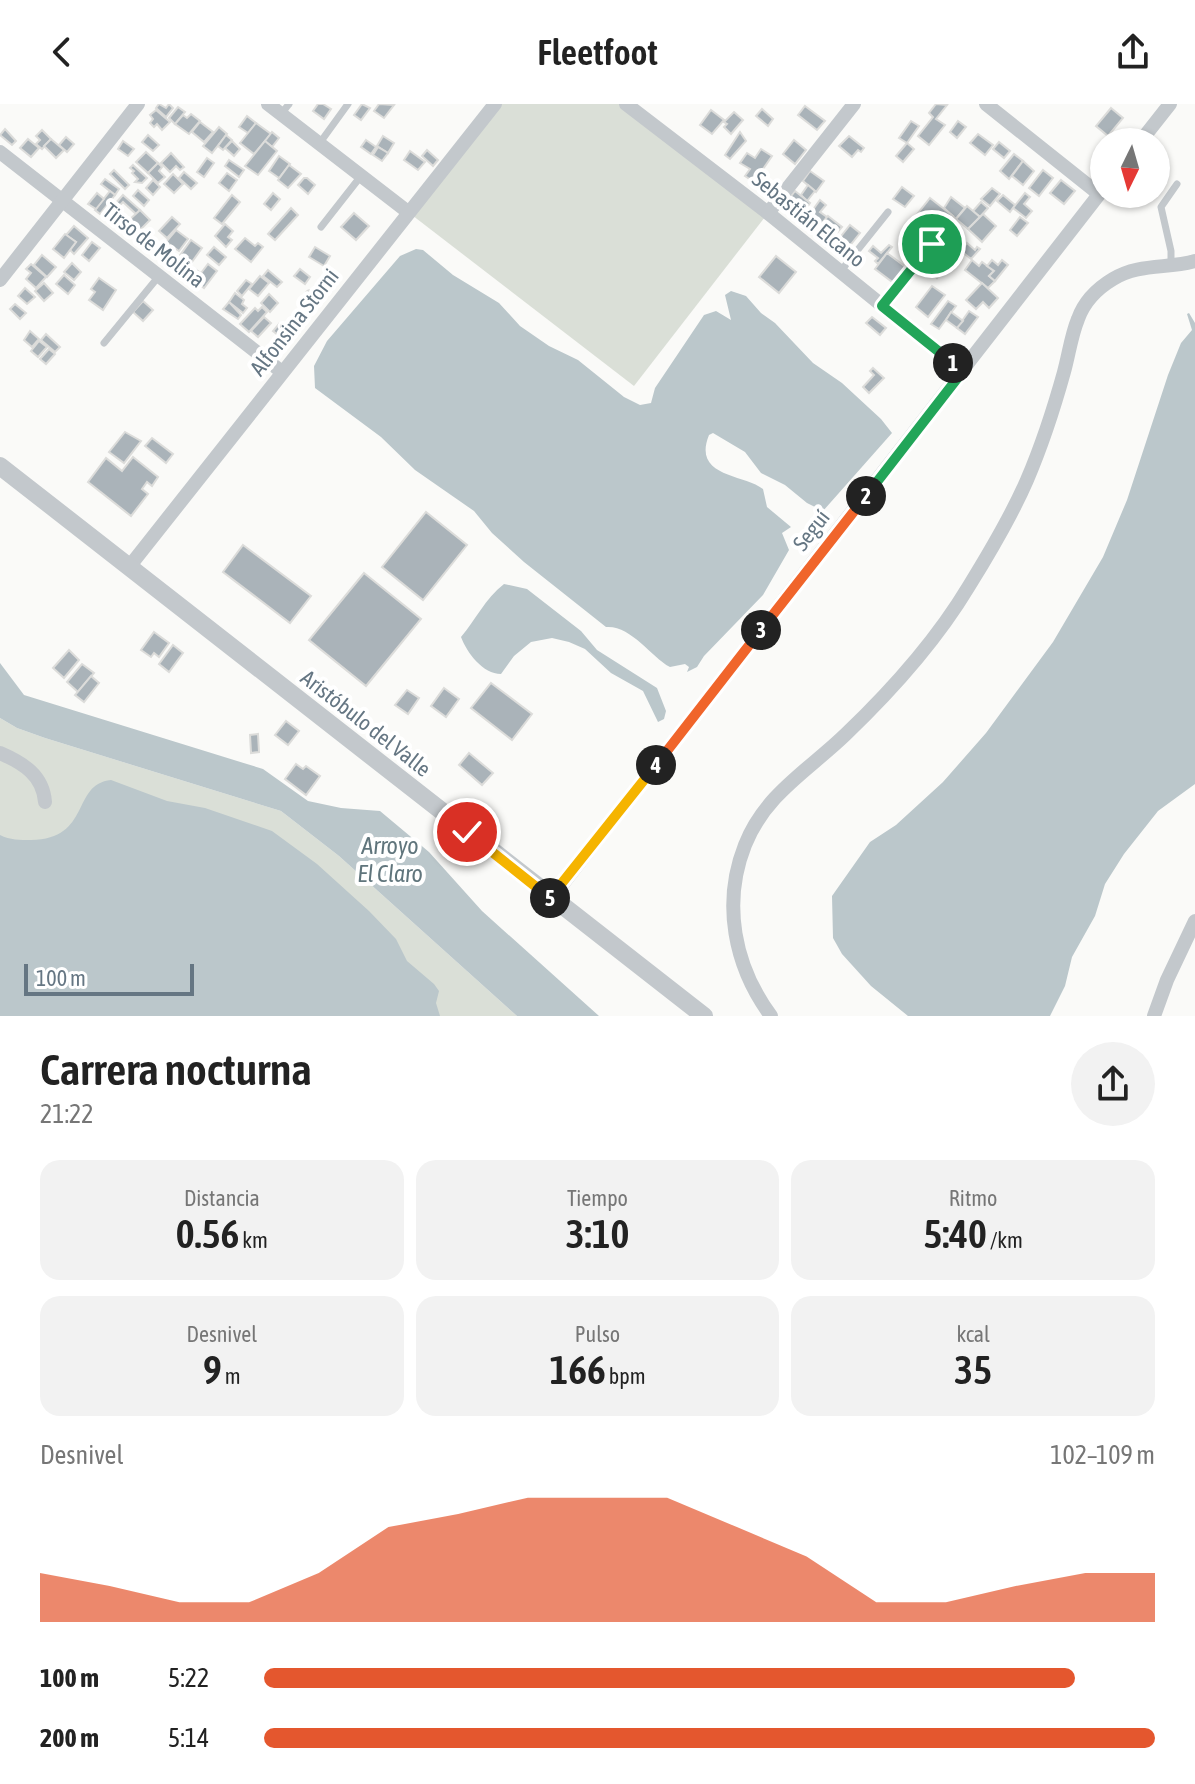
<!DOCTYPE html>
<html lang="es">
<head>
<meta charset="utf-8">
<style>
  :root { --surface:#fff; --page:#f2f2f2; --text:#222; --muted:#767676; --accent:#e4572e }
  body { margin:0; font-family:"Asap Condensed",sans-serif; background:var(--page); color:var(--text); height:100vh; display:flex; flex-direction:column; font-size:30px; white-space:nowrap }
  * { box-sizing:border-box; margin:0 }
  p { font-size:26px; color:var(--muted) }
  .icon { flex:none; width:44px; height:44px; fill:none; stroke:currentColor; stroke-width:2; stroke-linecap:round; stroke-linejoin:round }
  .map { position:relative; height:912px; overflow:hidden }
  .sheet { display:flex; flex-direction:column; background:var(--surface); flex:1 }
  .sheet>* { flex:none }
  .needle { width:52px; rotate:185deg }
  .fabs { position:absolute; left:1090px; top:24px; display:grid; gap:16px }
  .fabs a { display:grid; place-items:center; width:80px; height:80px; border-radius:50%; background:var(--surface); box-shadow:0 2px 6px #0004; font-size:40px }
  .scale { position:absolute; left:24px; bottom:20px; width:170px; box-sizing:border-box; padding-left:8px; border:4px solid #657683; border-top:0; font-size:22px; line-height:28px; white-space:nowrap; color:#657683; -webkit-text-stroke:6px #fff; paint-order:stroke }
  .pin { position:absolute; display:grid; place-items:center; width:68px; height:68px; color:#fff; margin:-34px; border:4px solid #fff; border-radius:50%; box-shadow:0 2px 8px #0007 }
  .km { position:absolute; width:40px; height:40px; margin:-20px; border-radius:50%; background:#222; color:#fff; font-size:22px; line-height:40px; text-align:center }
  .round { display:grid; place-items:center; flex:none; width:84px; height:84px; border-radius:42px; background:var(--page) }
  .overview { display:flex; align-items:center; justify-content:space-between; height:136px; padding:0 40px }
  h1 { font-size:44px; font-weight:600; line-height:60px }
  .metrics { display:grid; grid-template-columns:repeat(3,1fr); gap:12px; height:136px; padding:8px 40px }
  .metrics div { display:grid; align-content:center; border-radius:20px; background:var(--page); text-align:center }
  .metrics b { font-size:40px; font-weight:600 }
  .metrics small { font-size:22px; font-weight:400 }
  .metrics p { font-size:22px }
  .chart { height:224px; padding:16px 40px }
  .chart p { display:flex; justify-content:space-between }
  .chart svg { width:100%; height:144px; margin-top:8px; fill:var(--accent); opacity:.7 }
  ul { padding:0 40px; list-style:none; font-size:26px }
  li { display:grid; grid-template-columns:128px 96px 1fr; align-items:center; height:60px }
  li i { height:20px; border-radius:10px; background:var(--accent) }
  header { display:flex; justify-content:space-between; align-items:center; height:104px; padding:0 40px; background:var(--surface); font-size:36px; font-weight:600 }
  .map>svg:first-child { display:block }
  .green { fill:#dadfd7 }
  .water { fill:#bbc7cb }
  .building { fill:#aab3b9; stroke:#dcdcda; stroke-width:2 }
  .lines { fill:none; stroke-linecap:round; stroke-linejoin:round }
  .service { stroke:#c3c8cc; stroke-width:7 }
  .minor { stroke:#c3c8cc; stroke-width:14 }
  .tertiary { stroke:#c3c8cc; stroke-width:18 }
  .split-1-casing { stroke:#fff; stroke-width:16 }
  .split-2-casing { stroke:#fff; stroke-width:16 }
  .split-3-casing { stroke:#fff; stroke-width:16 }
  .split-4-casing { stroke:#fff; stroke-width:16 }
  .split-5-casing { stroke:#fff; stroke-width:16 }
  .split-6-casing { stroke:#fff; stroke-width:16 }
  .split-1 { stroke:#22a559; stroke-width:10 }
  .split-2 { stroke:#22a559; stroke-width:10 }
  .split-3 { stroke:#f0652b; stroke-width:10 }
  .split-4 { stroke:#f0652b; stroke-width:10 }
  .split-5 { stroke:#f5b400; stroke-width:10 }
  .split-6 { stroke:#f5b400; stroke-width:10 }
  .labels { text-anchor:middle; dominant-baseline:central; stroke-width:8; stroke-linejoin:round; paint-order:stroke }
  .street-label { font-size:22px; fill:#657683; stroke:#fff }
  .water-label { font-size:24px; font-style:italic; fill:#60757c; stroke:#fff }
</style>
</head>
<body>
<header><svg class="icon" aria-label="back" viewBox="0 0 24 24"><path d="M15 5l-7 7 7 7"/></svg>Fleetfoot<svg class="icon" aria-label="share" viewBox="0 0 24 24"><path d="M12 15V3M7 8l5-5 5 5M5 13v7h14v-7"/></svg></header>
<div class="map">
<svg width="1195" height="912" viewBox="0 0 1195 912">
  <rect width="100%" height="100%" fill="#fafaf8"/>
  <g class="green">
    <polygon points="495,0 626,0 768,109 634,282 408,108"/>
    <polygon points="0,614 17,624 45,634 281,707 339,752 517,912 0,912"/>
  </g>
  <g class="water">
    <path d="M416,145L423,146L453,171L499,199L520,222L549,242L578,256L624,293L640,301L651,299L655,284L704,211L716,207L731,216L725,191L731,187L746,192L761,209L775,219L813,259L842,279L881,315L892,329L823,407L807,399L785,381L761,369L745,348L713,329L709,331C692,373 743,370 763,385L767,403L791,423L782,429L789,446L763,491L704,552L697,563L687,568L689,563L685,560L670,563C650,552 631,521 606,523L524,458L492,429L474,407L415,366L381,333L315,284L314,262L327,237L400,152Z"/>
    <polygon points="1189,209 1195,219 1195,680 1158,707 1124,750 1105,780 1095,812 1072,853 1065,882 1050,912 908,912 871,882 842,850 833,834 832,792 870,738 896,721 943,678 986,629 1053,538 1103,453 1127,396 1168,271 1181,239 1192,226 1187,210"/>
    <path d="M504,480L527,485L581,527L597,546L657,584L666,607L664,615L658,618L643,587L611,569L585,545L569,538L552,534L531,538L514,552L501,570C483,570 467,549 461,533C476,515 485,495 504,480Z"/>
    <polygon points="0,559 24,591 263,665 308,697 341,704 380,707 429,748 482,807 599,912 517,912 339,752 281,707 45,634 17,624 0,614"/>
    <path d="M111,676L167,697L205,704L272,727L317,760L369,807L396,835L407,857L434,880L439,887L436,899L440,912H0V731C10,736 20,736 31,736C92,735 71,680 111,676Z"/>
  </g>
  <g class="building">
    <polygon points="159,0 166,4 169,0 173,4 166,13 156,4"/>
    <polygon points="318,0 323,0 331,5 324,15 313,7"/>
    <polygon points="362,0 370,4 361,16 354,11"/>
    <polygon points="379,0 394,1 384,14 374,7"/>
    <polygon points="936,0 947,1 936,15 945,21 929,41 918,32 933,13 929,9"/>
    <polygon points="805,2 825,17 817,26 798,11"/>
    <polygon points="178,3 185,8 175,20 169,14"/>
    <polygon points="1111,4 1123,14 1108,32 1096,22"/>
    <polygon points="762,5 773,15 768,22 756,12"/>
    <polygon points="156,6 170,18 162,26 157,20 154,23 150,19 153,15 150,11"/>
    <polygon points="711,6 724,16 712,30 700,21"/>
    <polygon points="734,8 743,16 731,30 724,23 727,20 724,18"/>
    <polygon points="191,10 200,17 189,30 175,20 183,11 187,14"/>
    <polygon points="247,12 256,19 248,29 239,23"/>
    <polygon points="911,17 919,22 907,39 899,34"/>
    <polygon points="958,17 966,23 957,34 950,28"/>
    <polygon points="200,18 213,28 204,38 192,28"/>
    <polygon points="256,19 271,30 254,50 240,39"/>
    <polygon points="219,23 227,30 212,49 203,42"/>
    <polygon points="5,25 16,37 12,41 0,31"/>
    <polygon points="42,26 51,35 42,45 36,40 40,36 36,32"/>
    <polygon points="272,28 279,34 272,43 265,37"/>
    <polygon points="740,28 746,37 730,55 725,51"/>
    <polygon points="978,30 993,41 985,51 970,39"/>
    <polygon points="148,31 159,41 153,47 142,38"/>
    <polygon points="226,31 232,36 223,46 218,42"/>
    <polygon points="383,32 394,39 388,49 377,42"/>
    <polygon points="849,32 864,44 861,48 858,46 852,53 839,42"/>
    <polygon points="66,33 74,40 67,48 59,41"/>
    <polygon points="28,35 39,44 31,53 20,44"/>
    <polygon points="51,35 64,46 56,54 44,42"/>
    <polygon points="366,36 376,43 371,50 361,43"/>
    <polygon points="794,36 806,46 795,60 783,50"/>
    <polygon points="123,37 134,45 128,52 118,45"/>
    <polygon points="232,37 240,45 234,52 225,44"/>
    <polygon points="265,37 277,47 258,71 245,62"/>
    <polygon points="999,38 1010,47 1004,54 993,45"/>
    <polygon points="907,39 914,45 903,58 896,52"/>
    <polygon points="378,43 388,49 382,57 373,51"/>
    <polygon points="761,45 772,52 754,78 745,72 750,65 740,59 747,49 755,54"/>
    <polygon points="427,46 438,56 433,62 422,52"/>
    <polygon points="410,47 425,58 418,66 404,56"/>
    <polygon points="146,48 158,59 148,69 136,58"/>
    <polygon points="171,49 184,63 180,66 176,62 170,68 161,59"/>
    <polygon points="1014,50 1023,57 1009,75 1000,67"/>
    <polygon points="279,52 290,60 279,74 269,67"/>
    <polygon points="207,54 214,59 204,73 197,68"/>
    <polygon points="229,56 244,66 239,73 225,62"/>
    <polygon points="1023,57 1034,67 1023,81 1012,72"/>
    <polygon points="158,59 162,63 159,67 165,73 158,79 148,69"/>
    <polygon points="133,61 147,74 142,79 135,78 138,75 132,69 134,67 130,64"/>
    <polygon points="289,61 301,70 288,84 278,76"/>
    <polygon points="114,66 129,81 125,85 110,70"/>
    <polygon points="1043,66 1053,74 1039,92 1029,84"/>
    <polygon points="810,67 824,77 816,88 803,77"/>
    <polygon points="184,68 197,79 191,85 179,74"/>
    <polygon points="227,69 237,76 229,87 219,79"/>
    <polygon points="173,70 183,80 174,89 164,80"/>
    <polygon points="304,74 307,74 315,81 308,90 298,81"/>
    <polygon points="105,75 119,85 115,91 101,80"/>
    <polygon points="153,76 160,83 153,91 146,84"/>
    <polygon points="1061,76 1075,87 1064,100 1050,89"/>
    <polygon points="808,81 815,87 807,97 801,91"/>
    <polygon points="902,83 914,92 905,103 893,95"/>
    <polygon points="992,84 1000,90 990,102 981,95"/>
    <polygon points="138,86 149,96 144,102 133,92"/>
    <polygon points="110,87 115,91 100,110 95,106"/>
    <polygon points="795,87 810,99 802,110 786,99"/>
    <polygon points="97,89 104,95 96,105 88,100"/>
    <polygon points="273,89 280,95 271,106 264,100"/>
    <polygon points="1025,89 1030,93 1024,100 1032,107 1026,114 1013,104"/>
    <polygon points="123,91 140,106 136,110 123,98 118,103 115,100"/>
    <polygon points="232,91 240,98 222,120 214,114"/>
    <polygon points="1003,91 1015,101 1010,108 997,97"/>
    <polygon points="951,93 965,104 956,115 944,104"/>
    <polygon points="930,94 953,112 945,124 928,112 919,124 911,118"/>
    <polygon points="820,96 826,101 820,108 827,113 821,121 809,111"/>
    <polygon points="981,98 988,104 980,113 973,107"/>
    <polygon points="967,102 980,113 968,125 956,115"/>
    <polygon points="291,104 298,111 275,136 268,130"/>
    <polygon points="140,106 150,116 137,129 127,118"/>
    <polygon points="117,107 127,115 121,123 111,115"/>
    <polygon points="354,109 369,122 356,136 341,123"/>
    <polygon points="983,110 996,122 982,138 968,125"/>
    <polygon points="828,112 842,123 830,137 817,126"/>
    <polygon points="172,113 180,120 167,134 159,127"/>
    <polygon points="1020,113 1028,119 1017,132 1010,126"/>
    <polygon points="225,120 233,127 228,133 232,136 226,143 215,132"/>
    <polygon points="850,121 860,129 844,149 834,141"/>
    <polygon points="74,122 88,134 74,150 70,146 76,138 66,131"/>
    <polygon points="176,126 188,135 179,147 166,138"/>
    <polygon points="65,130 76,138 64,154 53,145"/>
    <polygon points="245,134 255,142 258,139 263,143 251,158 235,145"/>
    <polygon points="191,136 202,144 189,162 178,154"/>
    <polygon points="92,138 100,144 89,157 82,151"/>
    <polygon points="967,139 975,146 977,143 980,145 971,155 961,147"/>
    <polygon points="889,141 892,143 878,160 875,157 878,154 869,147 873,142 881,149"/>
    <polygon points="214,143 226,153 219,161 207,151"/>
    <polygon points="315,143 330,152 324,162 309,153"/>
    <polygon points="936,143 952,158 937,174 921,160"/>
    <polygon points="887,149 907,164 895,180 875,165"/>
    <polygon points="42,151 56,163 47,173 34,161"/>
    <polygon points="776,152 796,168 779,189 759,173"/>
    <polygon points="972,156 979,162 982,158 994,167 989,172 995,177 988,184 965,166"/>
    <polygon points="992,156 998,161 1002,156 1008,161 995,177 989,172 994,167 987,162"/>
    <polygon points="72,159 81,168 74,176 64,168"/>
    <polygon points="31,160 46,173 36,184 26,175 31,169 26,165"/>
    <polygon points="208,160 217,167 204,184 189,173 195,165 201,169"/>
    <polygon points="300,165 310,173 305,180 294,172"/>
    <polygon points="268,166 282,178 277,183 263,172"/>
    <polygon points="64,171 75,181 68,190 56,180"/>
    <polygon points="260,172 269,179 258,192 249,185"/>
    <polygon points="99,174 116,186 103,206 89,196 95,188 91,185"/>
    <polygon points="246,176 252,180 242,192 237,187"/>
    <polygon points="44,179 53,189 44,197 35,187"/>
    <polygon points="982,179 998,194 989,204 983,198 976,205 966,196"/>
    <polygon points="932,182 945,191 928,213 916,203"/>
    <polygon points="25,184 35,193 27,200 18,192"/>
    <circle cx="311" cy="193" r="7"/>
    <polygon points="235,189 244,196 242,200 247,204 243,209 229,198"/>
    <polygon points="269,190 278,199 270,208 261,199"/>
    <polygon points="143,197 153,206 143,217 133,208"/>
    <polygon points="948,197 956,202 939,225 931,220"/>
    <polygon points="229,198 241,211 238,215 223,205"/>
    <polygon points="15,200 26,209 20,215 10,205"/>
    <polygon points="262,203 267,208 249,228 240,220 255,204 258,207"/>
    <polygon points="969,207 978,213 965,230 957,224"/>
    <polygon points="951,208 963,217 957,224 946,216"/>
    <polygon points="293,212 302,220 287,238 273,227 279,220 283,224"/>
    <polygon points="264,213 271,219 258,233 251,227"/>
    <polygon points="872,213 886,224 880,231 866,219"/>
    <polygon points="30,227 39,235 32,243 24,236"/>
    <polygon points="46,230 60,243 55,248 41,236"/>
    <polygon points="39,237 47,243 38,253 31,247"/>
    <polygon points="49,245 55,250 46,260 40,255"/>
    <polygon points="873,264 884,274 869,289 863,283 874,271 870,267"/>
    <polygon points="125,328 141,337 124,359 109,348"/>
    <polygon points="152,334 173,350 166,359 145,342"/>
    <polygon points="133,353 158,373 152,382 147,378 142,385 148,390 131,412 88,378 106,354 122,367"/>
    <polygon points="426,408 467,441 423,496 382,463"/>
    <polygon points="243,441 311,492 290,519 223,468"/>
    <polygon points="364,469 421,515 366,582 309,536"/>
    <polygon points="154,528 169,539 159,553 154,549 151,553 141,546"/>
    <polygon points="173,541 183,549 169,568 159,560"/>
    <polygon points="69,546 79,556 64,574 53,564"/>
    <polygon points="82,560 94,569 78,588 67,578"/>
    <polygon points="91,572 99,579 84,598 75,591"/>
    <polygon points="491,579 532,610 512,636 471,604"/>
    <polygon points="444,584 459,595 446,613 431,602"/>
    <polygon points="407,586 419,594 408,610 395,601"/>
    <polygon points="286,617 299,627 288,641 275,631"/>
    <polygon points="258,630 259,648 251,649 250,631"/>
    <polygon points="469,649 493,669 482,681 459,661"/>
    <polygon points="296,660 303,665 306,662 320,672 306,691 285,675"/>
  </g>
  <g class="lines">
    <g class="service">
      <polyline points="281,10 289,0"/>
      <polyline points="319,40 348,0"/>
      <polyline points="321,123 361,72"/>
      <polyline points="1171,161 1171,147 1161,103 1177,80"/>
      <polyline points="840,168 888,108"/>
      <polyline points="882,202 932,140"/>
      <polyline points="104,239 159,172"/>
    </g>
    <g class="minor">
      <polyline points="268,0 408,108"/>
      <polyline points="626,0 768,109 963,267"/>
      <polyline points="986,0 1099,90"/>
      <polyline points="1140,38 1170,0"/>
      <polyline points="0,48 282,268"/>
      <polyline points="768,109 854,0"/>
      <polyline points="0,176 138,0"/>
      <polyline points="129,463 495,0"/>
      <path d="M0,649C23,659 43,671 45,698"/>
      <polyline points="551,795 1104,84"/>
      <path d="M771,912C734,862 722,799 745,741C765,690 809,666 846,630C892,586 936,537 969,482C990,448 1011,413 1027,376C1042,341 1054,304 1064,268C1069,250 1071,232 1078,215C1084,198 1098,184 1113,175C1139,159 1168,165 1195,157"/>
      <polyline points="1154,912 1167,876 1195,817"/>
    </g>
    <polyline class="tertiary" points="0,362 704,912"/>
  </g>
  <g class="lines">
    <g class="split-1-casing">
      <polyline id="split-1" points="932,140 882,202 953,259"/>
    </g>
    <g class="split-2-casing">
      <polyline id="split-2" points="866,392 963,267 953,259"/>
    </g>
    <g class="split-3-casing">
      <polyline id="split-3" points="761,526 866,392"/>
    </g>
    <g class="split-4-casing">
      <polyline id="split-4" points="656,661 761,526"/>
    </g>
    <g class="split-5-casing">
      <polyline id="split-5" points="550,794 656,661"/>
    </g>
    <g class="split-6-casing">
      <polyline id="split-6" points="467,728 550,794"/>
    </g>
    <use href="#split-1" class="split-1"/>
    <use href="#split-2" class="split-2"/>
    <use href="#split-3" class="split-3"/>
    <use href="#split-4" class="split-4"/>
    <use href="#split-5" class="split-5"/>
    <use href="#split-6" class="split-6"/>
  </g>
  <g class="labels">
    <g class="street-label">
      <text transform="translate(809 115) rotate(39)">Sebastián Elcano</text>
      <text transform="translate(154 141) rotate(38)">Tirso de Molina</text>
      <text transform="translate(294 218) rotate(-52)">Alfonsina Storni</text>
      <text transform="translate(811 426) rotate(-52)">Seguí</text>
      <text transform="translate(366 619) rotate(38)">Aristóbulo del Valle</text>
    </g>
    <g class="water-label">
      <text x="390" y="741">Arroyo<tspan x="390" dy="28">El Claro</tspan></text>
    </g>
  </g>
</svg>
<div class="fabs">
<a><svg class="needle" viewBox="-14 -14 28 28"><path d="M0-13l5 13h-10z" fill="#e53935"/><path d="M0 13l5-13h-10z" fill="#767676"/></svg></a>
</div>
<div class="scale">100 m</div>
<div class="pin" style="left:932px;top:140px;background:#1e9e55"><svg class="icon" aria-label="arrive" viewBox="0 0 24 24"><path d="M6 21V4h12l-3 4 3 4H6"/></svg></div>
<div class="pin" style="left:467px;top:728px;background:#d93025"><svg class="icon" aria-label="check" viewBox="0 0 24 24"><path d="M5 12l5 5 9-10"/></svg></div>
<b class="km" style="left:953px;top:259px">1</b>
<b class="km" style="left:866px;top:392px">2</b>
<b class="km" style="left:761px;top:526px">3</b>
<b class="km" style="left:656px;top:661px">4</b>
<b class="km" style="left:550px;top:794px">5</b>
</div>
<section class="sheet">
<div class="overview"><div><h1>Carrera nocturna</h1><p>21:22</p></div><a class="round"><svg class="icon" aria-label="share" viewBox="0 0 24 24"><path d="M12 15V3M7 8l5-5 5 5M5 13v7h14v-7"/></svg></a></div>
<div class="metrics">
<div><p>Distancia</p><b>0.56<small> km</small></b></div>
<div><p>Tiempo</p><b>3:10</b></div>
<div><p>Ritmo</p><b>5:40<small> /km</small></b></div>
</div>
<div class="metrics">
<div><p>Desnivel</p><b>9<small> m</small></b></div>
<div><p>Pulso</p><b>166<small> bpm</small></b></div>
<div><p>kcal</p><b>35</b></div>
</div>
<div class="chart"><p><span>Desnivel</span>102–109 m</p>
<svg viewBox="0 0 160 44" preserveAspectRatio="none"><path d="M0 44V29L10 33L20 38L30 38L40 29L50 15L60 11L70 6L80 6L90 6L100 15L110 24L120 38L130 38L140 33L150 29L160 29V44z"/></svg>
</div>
<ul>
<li><b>100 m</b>5:22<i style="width:91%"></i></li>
<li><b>200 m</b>5:14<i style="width:100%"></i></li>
</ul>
</section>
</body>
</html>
